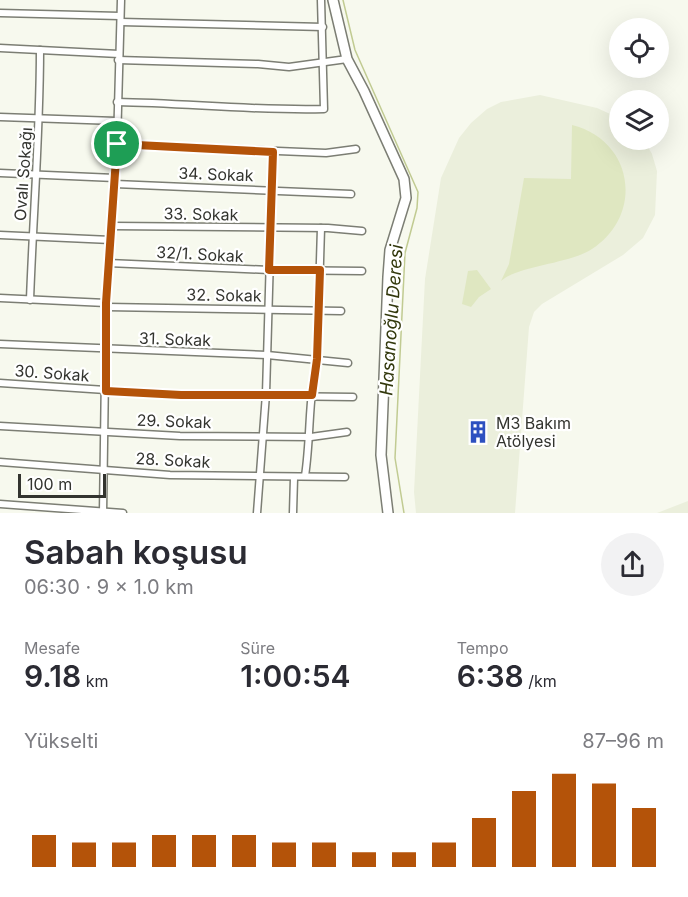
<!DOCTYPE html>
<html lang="tr">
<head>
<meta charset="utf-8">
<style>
  :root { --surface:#fff; --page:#f2f2f3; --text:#2b2b33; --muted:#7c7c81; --accent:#b45309 }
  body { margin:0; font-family:Inter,sans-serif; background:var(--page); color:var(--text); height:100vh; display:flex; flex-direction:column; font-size:22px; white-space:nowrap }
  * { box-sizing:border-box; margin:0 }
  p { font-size:20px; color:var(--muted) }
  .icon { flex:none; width:33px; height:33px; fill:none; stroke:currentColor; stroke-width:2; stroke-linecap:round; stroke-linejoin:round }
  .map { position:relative; height:513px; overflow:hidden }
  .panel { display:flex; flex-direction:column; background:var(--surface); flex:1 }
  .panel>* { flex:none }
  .buttons { position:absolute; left:609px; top:18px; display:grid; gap:12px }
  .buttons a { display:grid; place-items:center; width:60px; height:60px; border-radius:50%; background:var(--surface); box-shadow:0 6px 24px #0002; font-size:30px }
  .scale { position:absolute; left:18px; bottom:15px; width:88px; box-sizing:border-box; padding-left:6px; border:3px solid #33342f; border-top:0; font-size:16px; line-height:21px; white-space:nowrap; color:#33342f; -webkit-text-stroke:4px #fff; paint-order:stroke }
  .pin { position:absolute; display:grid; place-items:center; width:51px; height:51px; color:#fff; margin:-26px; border:3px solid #fff; border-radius:50%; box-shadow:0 2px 6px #0007 }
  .round { display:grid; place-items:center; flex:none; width:63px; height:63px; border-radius:32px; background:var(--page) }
  .overview { display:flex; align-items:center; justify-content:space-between; height:102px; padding:0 24px }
  h1 { font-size:33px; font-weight:600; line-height:45px }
  .stats { display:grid; grid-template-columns:repeat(3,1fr); gap:9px; height:102px; padding:6px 24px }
  .stats div { display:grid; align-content:center }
  .stats b { font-size:30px; font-weight:600 }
  .stats small { font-size:16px; font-weight:400 }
  .stats p { font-size:16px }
  .chart { height:168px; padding:12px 24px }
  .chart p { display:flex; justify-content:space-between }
  .chart svg { width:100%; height:108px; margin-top:6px; stroke:var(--accent); stroke-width:6 }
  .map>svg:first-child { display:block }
  .built { fill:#ebefdc }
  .green { fill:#dfe7c1 }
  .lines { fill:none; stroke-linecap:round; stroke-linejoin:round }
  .stream { stroke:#c1cb92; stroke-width:1.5 }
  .street-casing { stroke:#7c7e74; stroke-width:9 }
  .secondary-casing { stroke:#7c7e74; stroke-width:12 }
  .street { stroke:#fff; stroke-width:6 }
  .secondary { stroke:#fff; stroke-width:9 }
  .route-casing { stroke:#fff; stroke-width:12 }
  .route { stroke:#b45309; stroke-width:8 }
  .labels { text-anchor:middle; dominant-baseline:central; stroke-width:4.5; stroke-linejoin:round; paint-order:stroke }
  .street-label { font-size:16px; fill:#33342f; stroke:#fff }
  .poi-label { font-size:16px; fill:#33342f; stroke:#fff; text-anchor:start }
  .water-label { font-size:18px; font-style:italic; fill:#32380c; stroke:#fff }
</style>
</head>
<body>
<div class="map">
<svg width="688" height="513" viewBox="0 0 688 513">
  <rect width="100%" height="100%" fill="#f7f9ee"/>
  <g class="built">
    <polygon points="540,95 597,108 619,118 620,140 644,140 652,154 657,171 655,215 643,238 623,255 542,304 534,312 529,327 515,513 416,513 414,492 425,279 441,178 459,138 471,123 487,109 501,102"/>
    <polygon points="688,501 688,513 657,513"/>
  </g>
  <g class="green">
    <path d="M572,125C633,140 645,214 592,249C569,264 517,266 501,281L509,264L524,178L571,179Z"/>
    <polygon points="477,270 491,289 479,297 471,307 462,304 468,271"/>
  </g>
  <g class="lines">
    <polyline class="stream" points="343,0 355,50 418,192 417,208 405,253 395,458 404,513"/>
    <g class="street-casing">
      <g id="street">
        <polyline points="0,13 120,16"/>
        <polyline points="121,22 323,27"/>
        <polyline points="0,48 119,54"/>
        <polyline points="118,60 258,64 289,67 347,59"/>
        <path d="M117,102C186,103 255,111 324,109L321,0"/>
        <polyline points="0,117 116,121"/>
        <polyline points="117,144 326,153 356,149"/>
        <polyline points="0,173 115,178"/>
        <polyline points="115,184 351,194"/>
        <polyline points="112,226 328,228 362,231"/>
        <polyline points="0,235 111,240"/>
        <polyline points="108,263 269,270 362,271"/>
        <polyline points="0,298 106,303"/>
        <path d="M30,300C33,216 40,133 40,50"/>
        <polyline points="107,307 341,311"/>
        <polyline points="0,344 267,355 348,363"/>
        <polyline points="0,383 181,395 353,397"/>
        <polyline points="0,426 180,436 311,437 347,432"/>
        <polyline points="0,462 170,475 345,477"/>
        <path d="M305,476C311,437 308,397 317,359L321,228"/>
        <polyline points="0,504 123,513"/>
        <polyline points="103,513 106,303 117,144 121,0"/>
        <polyline points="257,513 266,394 273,152"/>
        <polyline points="293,513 294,478"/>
      </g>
    </g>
    <g class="secondary-casing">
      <polyline id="secondary" points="333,0 347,59 364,91 404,179 406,198 390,250 388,277 381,455 388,513"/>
    </g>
    <use href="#street" class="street"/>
    <use href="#secondary" class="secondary"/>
  </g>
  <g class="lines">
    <g class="route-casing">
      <polygon id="route" points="117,144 273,152 269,270 320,270 317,359 312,395 181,395 106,391 106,303"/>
    </g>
    <use href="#route" class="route"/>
  </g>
  <defs>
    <g id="building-bare" transform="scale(1.8)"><path d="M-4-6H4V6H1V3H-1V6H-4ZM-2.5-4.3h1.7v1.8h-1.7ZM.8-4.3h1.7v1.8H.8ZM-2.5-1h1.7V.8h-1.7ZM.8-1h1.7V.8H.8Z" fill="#2d50c0" stroke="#fff" stroke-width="2.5" paint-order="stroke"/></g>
  </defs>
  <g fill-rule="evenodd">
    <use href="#building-bare" x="478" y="432"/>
  </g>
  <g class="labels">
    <g class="street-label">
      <text transform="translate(23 174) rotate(-86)">Ovalı Sokağı</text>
      <text transform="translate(216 174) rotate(2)">34. Sokak</text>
      <text transform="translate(201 214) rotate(1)">33. Sokak</text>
      <text transform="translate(200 254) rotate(3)">32/1. Sokak</text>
      <text transform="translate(224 295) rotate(1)">32. Sokak</text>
      <text transform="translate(175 339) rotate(2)">31. Sokak</text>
      <text transform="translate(52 373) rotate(4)">30. Sokak</text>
      <text transform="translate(174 421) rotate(2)">29. Sokak</text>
      <text transform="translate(173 460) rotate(3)">28. Sokak</text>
    </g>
    <g class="poi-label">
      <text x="496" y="423">M3 Bakım<tspan x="496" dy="18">Atölyesi</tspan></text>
    </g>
    <g class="water-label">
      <text transform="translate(391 320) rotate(-86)">Hasanoğlu Deresi</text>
    </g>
  </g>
</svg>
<div class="buttons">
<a><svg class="icon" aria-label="locate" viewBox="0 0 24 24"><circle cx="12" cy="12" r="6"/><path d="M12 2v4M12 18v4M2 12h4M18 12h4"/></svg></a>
<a><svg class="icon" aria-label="layers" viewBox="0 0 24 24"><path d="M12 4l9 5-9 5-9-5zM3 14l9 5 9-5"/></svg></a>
</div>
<div class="scale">100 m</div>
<div class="pin" style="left:117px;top:144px;background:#1e9e55"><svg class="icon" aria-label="arrive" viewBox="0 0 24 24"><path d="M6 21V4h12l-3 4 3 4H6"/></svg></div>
</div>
<section class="panel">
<div class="overview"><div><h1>Sabah koşusu</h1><p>06:30 · 9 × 1.0 km</p></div><a class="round"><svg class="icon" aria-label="share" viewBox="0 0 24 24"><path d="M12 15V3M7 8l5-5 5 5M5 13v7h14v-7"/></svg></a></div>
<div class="stats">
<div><p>Mesafe</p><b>9.18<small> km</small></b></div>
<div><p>Süre</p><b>1:00:54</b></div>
<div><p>Tempo</p><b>6:38<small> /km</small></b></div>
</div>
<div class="chart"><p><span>Yükselti</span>87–96 m</p>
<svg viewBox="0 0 160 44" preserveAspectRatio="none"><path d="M5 44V31M15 44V34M25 44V34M35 44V31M45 44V31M55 44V31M65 44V34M75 44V34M85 44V38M95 44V38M105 44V34M115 44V24M125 44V13M135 44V6M145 44V10M155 44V20"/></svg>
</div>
</section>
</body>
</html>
